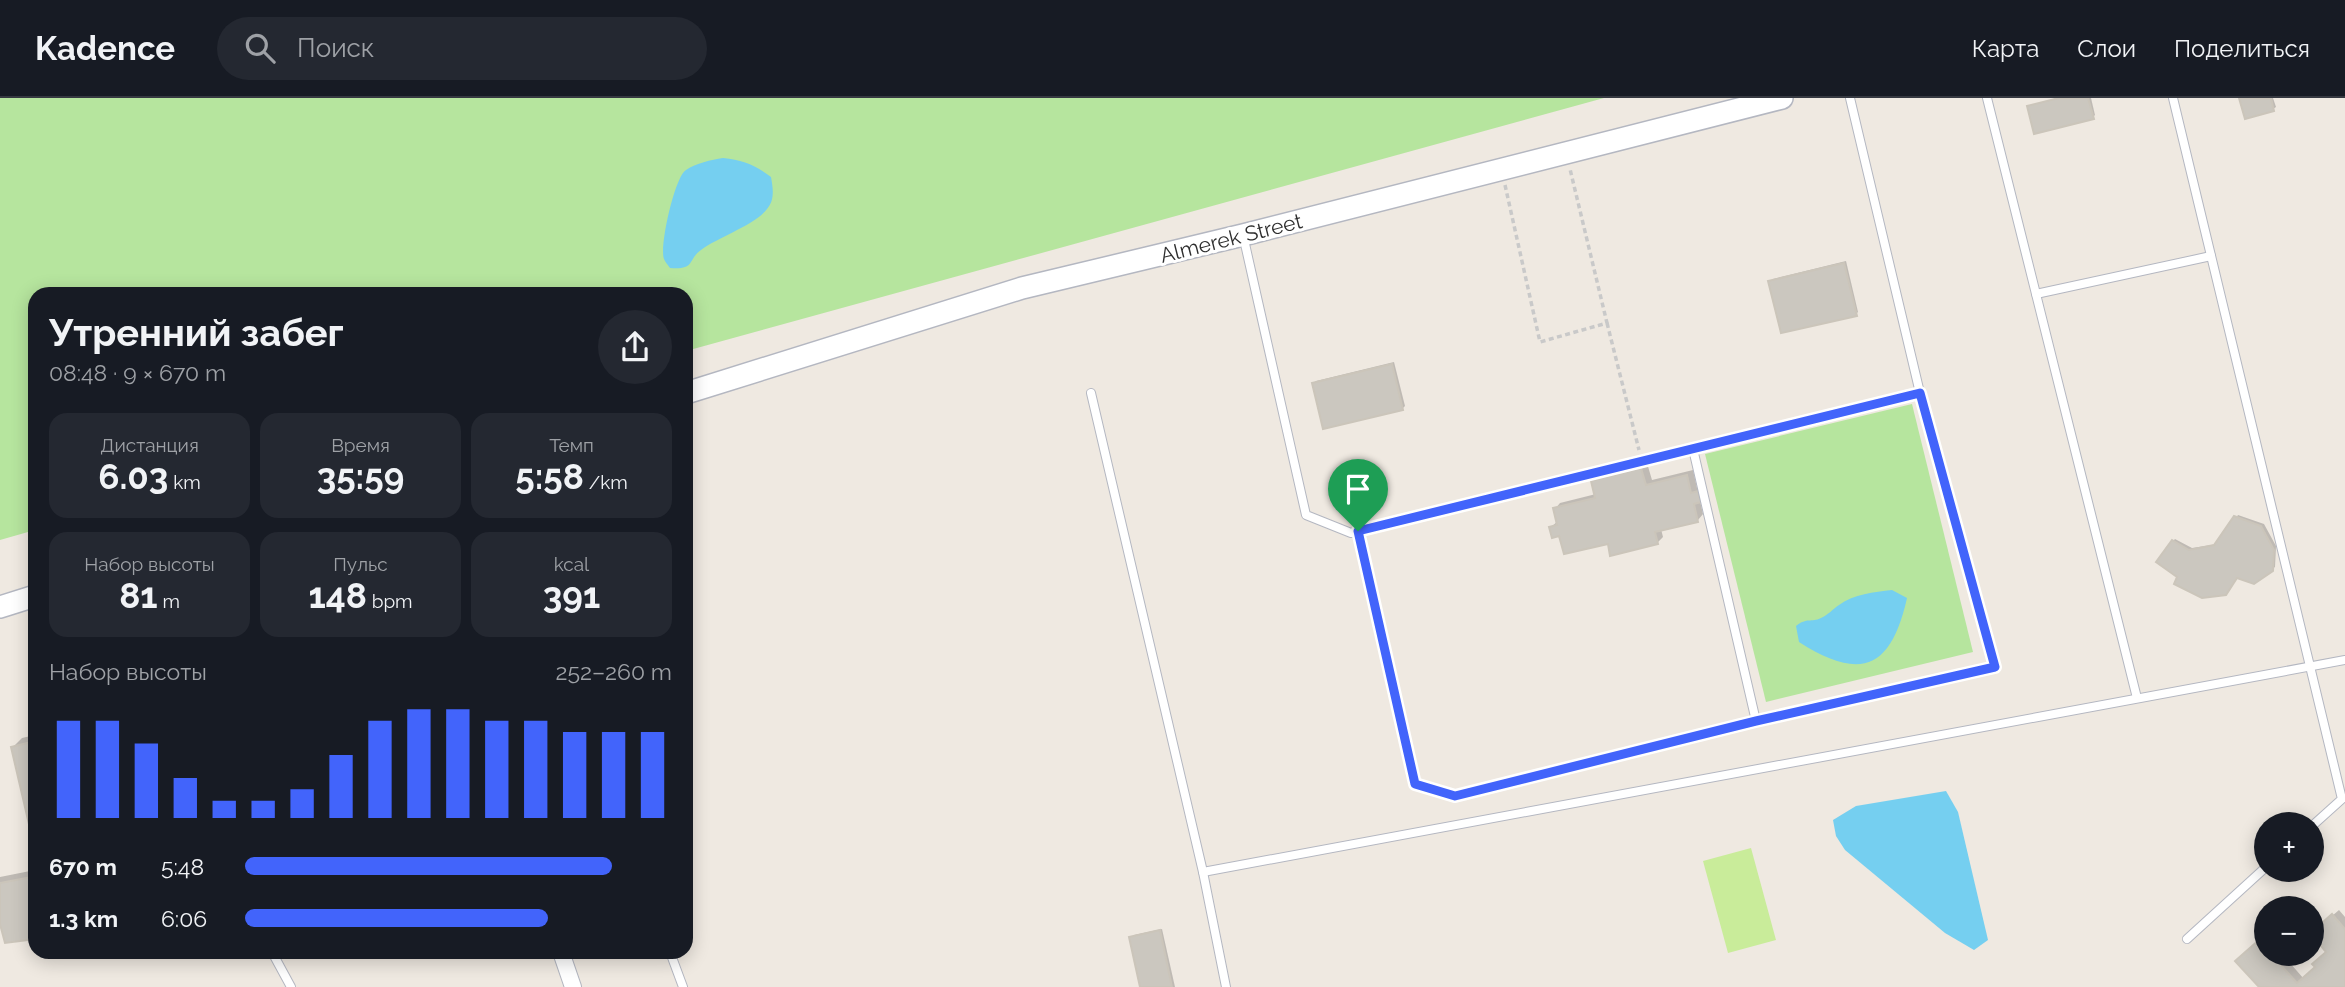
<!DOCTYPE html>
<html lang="ru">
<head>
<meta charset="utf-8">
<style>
  :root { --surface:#171b24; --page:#242831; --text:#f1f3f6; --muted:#9ea1a6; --line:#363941; --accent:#4264fb }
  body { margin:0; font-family:Raleway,sans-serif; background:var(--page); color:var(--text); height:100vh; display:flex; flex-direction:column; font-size:26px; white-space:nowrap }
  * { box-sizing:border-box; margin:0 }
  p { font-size:23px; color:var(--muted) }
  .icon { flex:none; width:38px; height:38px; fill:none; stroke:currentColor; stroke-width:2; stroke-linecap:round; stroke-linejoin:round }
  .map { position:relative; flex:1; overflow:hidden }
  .panel { position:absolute; left:28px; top:189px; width:665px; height:672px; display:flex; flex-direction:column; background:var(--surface); border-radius:21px; box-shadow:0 4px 18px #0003 }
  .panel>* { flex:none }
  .buttons { position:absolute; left:2254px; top:714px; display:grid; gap:14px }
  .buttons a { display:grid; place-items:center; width:70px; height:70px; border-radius:50%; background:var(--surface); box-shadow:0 4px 18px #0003; font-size:35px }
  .pin { position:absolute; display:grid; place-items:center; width:60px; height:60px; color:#fff; margin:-72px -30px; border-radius:50% 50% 50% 0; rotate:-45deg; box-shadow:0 0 7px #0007 }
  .pin .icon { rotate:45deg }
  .round { display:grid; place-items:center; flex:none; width:74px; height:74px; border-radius:37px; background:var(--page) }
  .summary { display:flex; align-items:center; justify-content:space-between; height:119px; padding:0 21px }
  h1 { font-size:38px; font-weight:700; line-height:52px }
  .stats { display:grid; grid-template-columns:repeat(3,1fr); gap:10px; height:119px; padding:7px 21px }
  .stats div { display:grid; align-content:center; border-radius:18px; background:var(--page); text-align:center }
  .stats b { font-size:35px; font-weight:700 }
  .stats small { font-size:19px; font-weight:400 }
  .stats p { font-size:19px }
  .chart { height:196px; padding:14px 21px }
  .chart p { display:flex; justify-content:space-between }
  .chart svg { width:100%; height:126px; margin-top:7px; stroke:var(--accent); stroke-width:6 }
  ul { padding:0 21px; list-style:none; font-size:23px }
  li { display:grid; grid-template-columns:112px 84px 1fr; align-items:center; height:52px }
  li i { height:18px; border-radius:9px; background:var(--accent) }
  header { display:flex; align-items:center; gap:42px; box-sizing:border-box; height:98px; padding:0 35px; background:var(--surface); border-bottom:2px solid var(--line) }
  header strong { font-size:33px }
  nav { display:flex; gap:38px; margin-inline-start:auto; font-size:24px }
  .search { width:490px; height:63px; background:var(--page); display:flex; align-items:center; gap:18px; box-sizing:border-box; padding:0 24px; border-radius:38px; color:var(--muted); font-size:26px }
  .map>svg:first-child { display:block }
  .green { fill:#b6e59e }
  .pitch { fill:#c9ec9a }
  .water { fill:#75cff0 }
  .shadow { fill:#0003 }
  .building { fill:#cbc7bf; stroke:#cbc5ba; stroke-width:2 }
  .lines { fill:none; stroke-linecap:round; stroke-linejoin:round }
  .lane-casing { stroke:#b4b7c1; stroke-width:10 }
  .street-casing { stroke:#b4b7c1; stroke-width:18 }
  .secondary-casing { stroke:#b4b7c1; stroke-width:24 }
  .path { stroke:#c9c9c9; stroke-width:3.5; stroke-dasharray:5 3.5; stroke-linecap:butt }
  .lane { stroke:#fff; stroke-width:8 }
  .street { stroke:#fff; stroke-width:16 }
  .secondary { stroke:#fff; stroke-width:21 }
  .route-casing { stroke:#fff; stroke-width:14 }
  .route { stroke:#4264fb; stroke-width:9 }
  .labels { text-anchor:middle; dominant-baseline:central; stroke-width:6; stroke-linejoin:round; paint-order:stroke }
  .street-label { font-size:21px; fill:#2e2e2e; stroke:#fff }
</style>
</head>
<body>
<header>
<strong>Kadence</strong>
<div class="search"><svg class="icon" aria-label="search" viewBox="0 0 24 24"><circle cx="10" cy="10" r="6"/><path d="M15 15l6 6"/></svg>Поиск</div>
<nav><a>Карта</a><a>Слои</a><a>Поделиться</a></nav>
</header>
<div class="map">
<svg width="2345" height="889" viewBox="0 0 2345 889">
  <rect width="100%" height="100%" fill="#efe9e1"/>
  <g class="green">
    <polygon points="0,0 1604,0 686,253 686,196 35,196 35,432 0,442"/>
    <polygon points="1912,306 1973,554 1766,604 1705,356"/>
  </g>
  <polygon class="pitch" points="1751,750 1776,842 1728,855 1703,763"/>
  <g class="water">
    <path d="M723,60C743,62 755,67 771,79C773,90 775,102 767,111C755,127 718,139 701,152C687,162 696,172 670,170C668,167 665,164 664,161C659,149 675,78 686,72C696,65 711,62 723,60Z"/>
    <path d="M1892,492L1907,500C1891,572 1860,583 1799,544L1796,528C1807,519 1811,525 1821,520C1828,517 1833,511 1839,507C1854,496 1874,494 1892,492Z"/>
    <polygon points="1946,693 1958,714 1988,842 1974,852 1945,835 1845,752 1836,738 1833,722 1856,708"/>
  </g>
  <g class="shadow">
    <polygon points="2056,0 2091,0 2095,17 2093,19 2029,9"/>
    <polygon points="2241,0 2273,0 2276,9 2273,11"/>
    <polygon points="1846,163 1858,214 1856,216 1770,183 1773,181"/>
    <polygon points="1394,264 1405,308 1402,311 1314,285 1316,283"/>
    <polygon points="1647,365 1652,382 1693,372 1697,390 1704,388 1706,397 1700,403 1703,416 1698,422 1661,431 1663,439 1657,445 1609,443 1561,436 1551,429 1558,423 1555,411 1560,405 1596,396 1593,383 1599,377"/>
    <polygon points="2238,417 2264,426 2276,448 2275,469 2272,471 2237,479 2179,478 2173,443 2175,441 2192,450 2218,446"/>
    <polygon points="35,637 35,744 13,649 22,640"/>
    <polygon points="35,772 35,839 0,820 0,779"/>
    <polygon points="2339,812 2345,819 2345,889 2261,889 2243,857 2266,837 2266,856 2282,856 2304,881 2317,869 2328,853 2318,830"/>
    <polygon points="1162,831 1175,889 1142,889 1131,840 1134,837"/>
  </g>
  <g class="building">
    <polygon points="2059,0 2088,0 2094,21 2034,36 2027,8"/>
    <polygon points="2239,0 2271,0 2274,13 2245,21"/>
    <polygon points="1844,165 1857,218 1781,235 1768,183"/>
    <polygon points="1392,266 1403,312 1323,331 1312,285"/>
    <polygon points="1641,370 1646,387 1687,377 1691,395 1698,393 1701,404 1694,406 1698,424 1655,434 1658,446 1610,458 1608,446 1564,456 1559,438 1552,440 1549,429 1557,427 1553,410 1595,400 1591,383"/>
    <polygon points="2234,418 2261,428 2274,452 2273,473 2254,486 2237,480 2226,497 2202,500 2174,486 2177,479 2156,464 2172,442 2189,452 2214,447"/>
    <polygon points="35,643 35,752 11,649"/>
    <polygon points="32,779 35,792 35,841 5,845 0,826 0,785"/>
    <polygon points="2332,816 2345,831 2345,889 2259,889 2235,863 2259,842 2266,850 2266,856 2271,856 2297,885 2315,869 2312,866 2326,854 2312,837 2312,834"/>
    <polygon points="1160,832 1172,889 1140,889 1129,839"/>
  </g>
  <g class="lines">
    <g class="lane-casing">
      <g id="lane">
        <polyline points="1987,0 2137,600"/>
        <polyline points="2173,0 2342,701 2312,728"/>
        <polyline points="1243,137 1306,417 1351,435 1920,295 1850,0"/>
        <polyline points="2036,196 2211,158"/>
        <polyline points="1091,295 1203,774 2345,562"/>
        <polyline points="1693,351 1756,623 1995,569 1920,295"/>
        <polyline points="1358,433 1415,686 1455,698 1756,623"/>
        <polyline points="1203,774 1226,889"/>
        <polyline points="2187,841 2266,769"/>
        <polyline points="272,854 291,889"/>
        <polyline points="670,854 683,889"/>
      </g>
    </g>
    <g class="street-casing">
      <polyline id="street" points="561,854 573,889"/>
    </g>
    <g class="secondary-casing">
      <g id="secondary">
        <polyline points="686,295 1022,190 1243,137 1782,0"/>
        <polyline points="0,509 35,498"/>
      </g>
    </g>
    <g class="path">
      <polyline points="1505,87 1540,244 1607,225 1570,71"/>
      <polyline points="1607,225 1639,352"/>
    </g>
    <use href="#lane" class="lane"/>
    <use href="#street" class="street"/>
    <use href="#secondary" class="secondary"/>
  </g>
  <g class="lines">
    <g class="route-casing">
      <polygon id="route" points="1920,295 1995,569 1756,623 1455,698 1415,686 1358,433"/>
    </g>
    <use href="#route" class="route"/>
  </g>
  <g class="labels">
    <g class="street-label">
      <text transform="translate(1231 140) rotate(-14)">Almerek Street</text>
    </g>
  </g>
</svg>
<div class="buttons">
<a>+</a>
<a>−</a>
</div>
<div class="pin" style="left:1358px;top:433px;background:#1e9e55"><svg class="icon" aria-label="arrive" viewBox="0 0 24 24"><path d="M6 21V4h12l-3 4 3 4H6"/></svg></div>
<section class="panel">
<div class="summary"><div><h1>Утренний забег</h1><p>08:48 · 9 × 670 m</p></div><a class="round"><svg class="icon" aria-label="share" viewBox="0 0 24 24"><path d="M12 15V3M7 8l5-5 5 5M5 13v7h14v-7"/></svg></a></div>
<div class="stats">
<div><p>Дистанция</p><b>6.03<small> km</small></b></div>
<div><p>Время</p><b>35:59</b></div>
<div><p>Темп</p><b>5:58<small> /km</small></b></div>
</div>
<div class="stats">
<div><p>Набор высоты</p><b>81<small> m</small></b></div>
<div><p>Пульс</p><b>148<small> bpm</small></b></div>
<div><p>kcal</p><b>391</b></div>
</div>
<div class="chart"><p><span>Набор высоты</span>252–260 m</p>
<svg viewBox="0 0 160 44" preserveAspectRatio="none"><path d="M5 44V10M15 44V10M25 44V18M35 44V30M45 44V38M55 44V38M65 44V34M75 44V22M85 44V10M95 44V6M105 44V6M115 44V10M125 44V10M135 44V14M145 44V14M155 44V14"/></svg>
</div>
<ul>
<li><b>670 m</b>5:48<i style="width:86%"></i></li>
<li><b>1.3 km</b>6:06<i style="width:71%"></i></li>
</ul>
</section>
</div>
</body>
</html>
